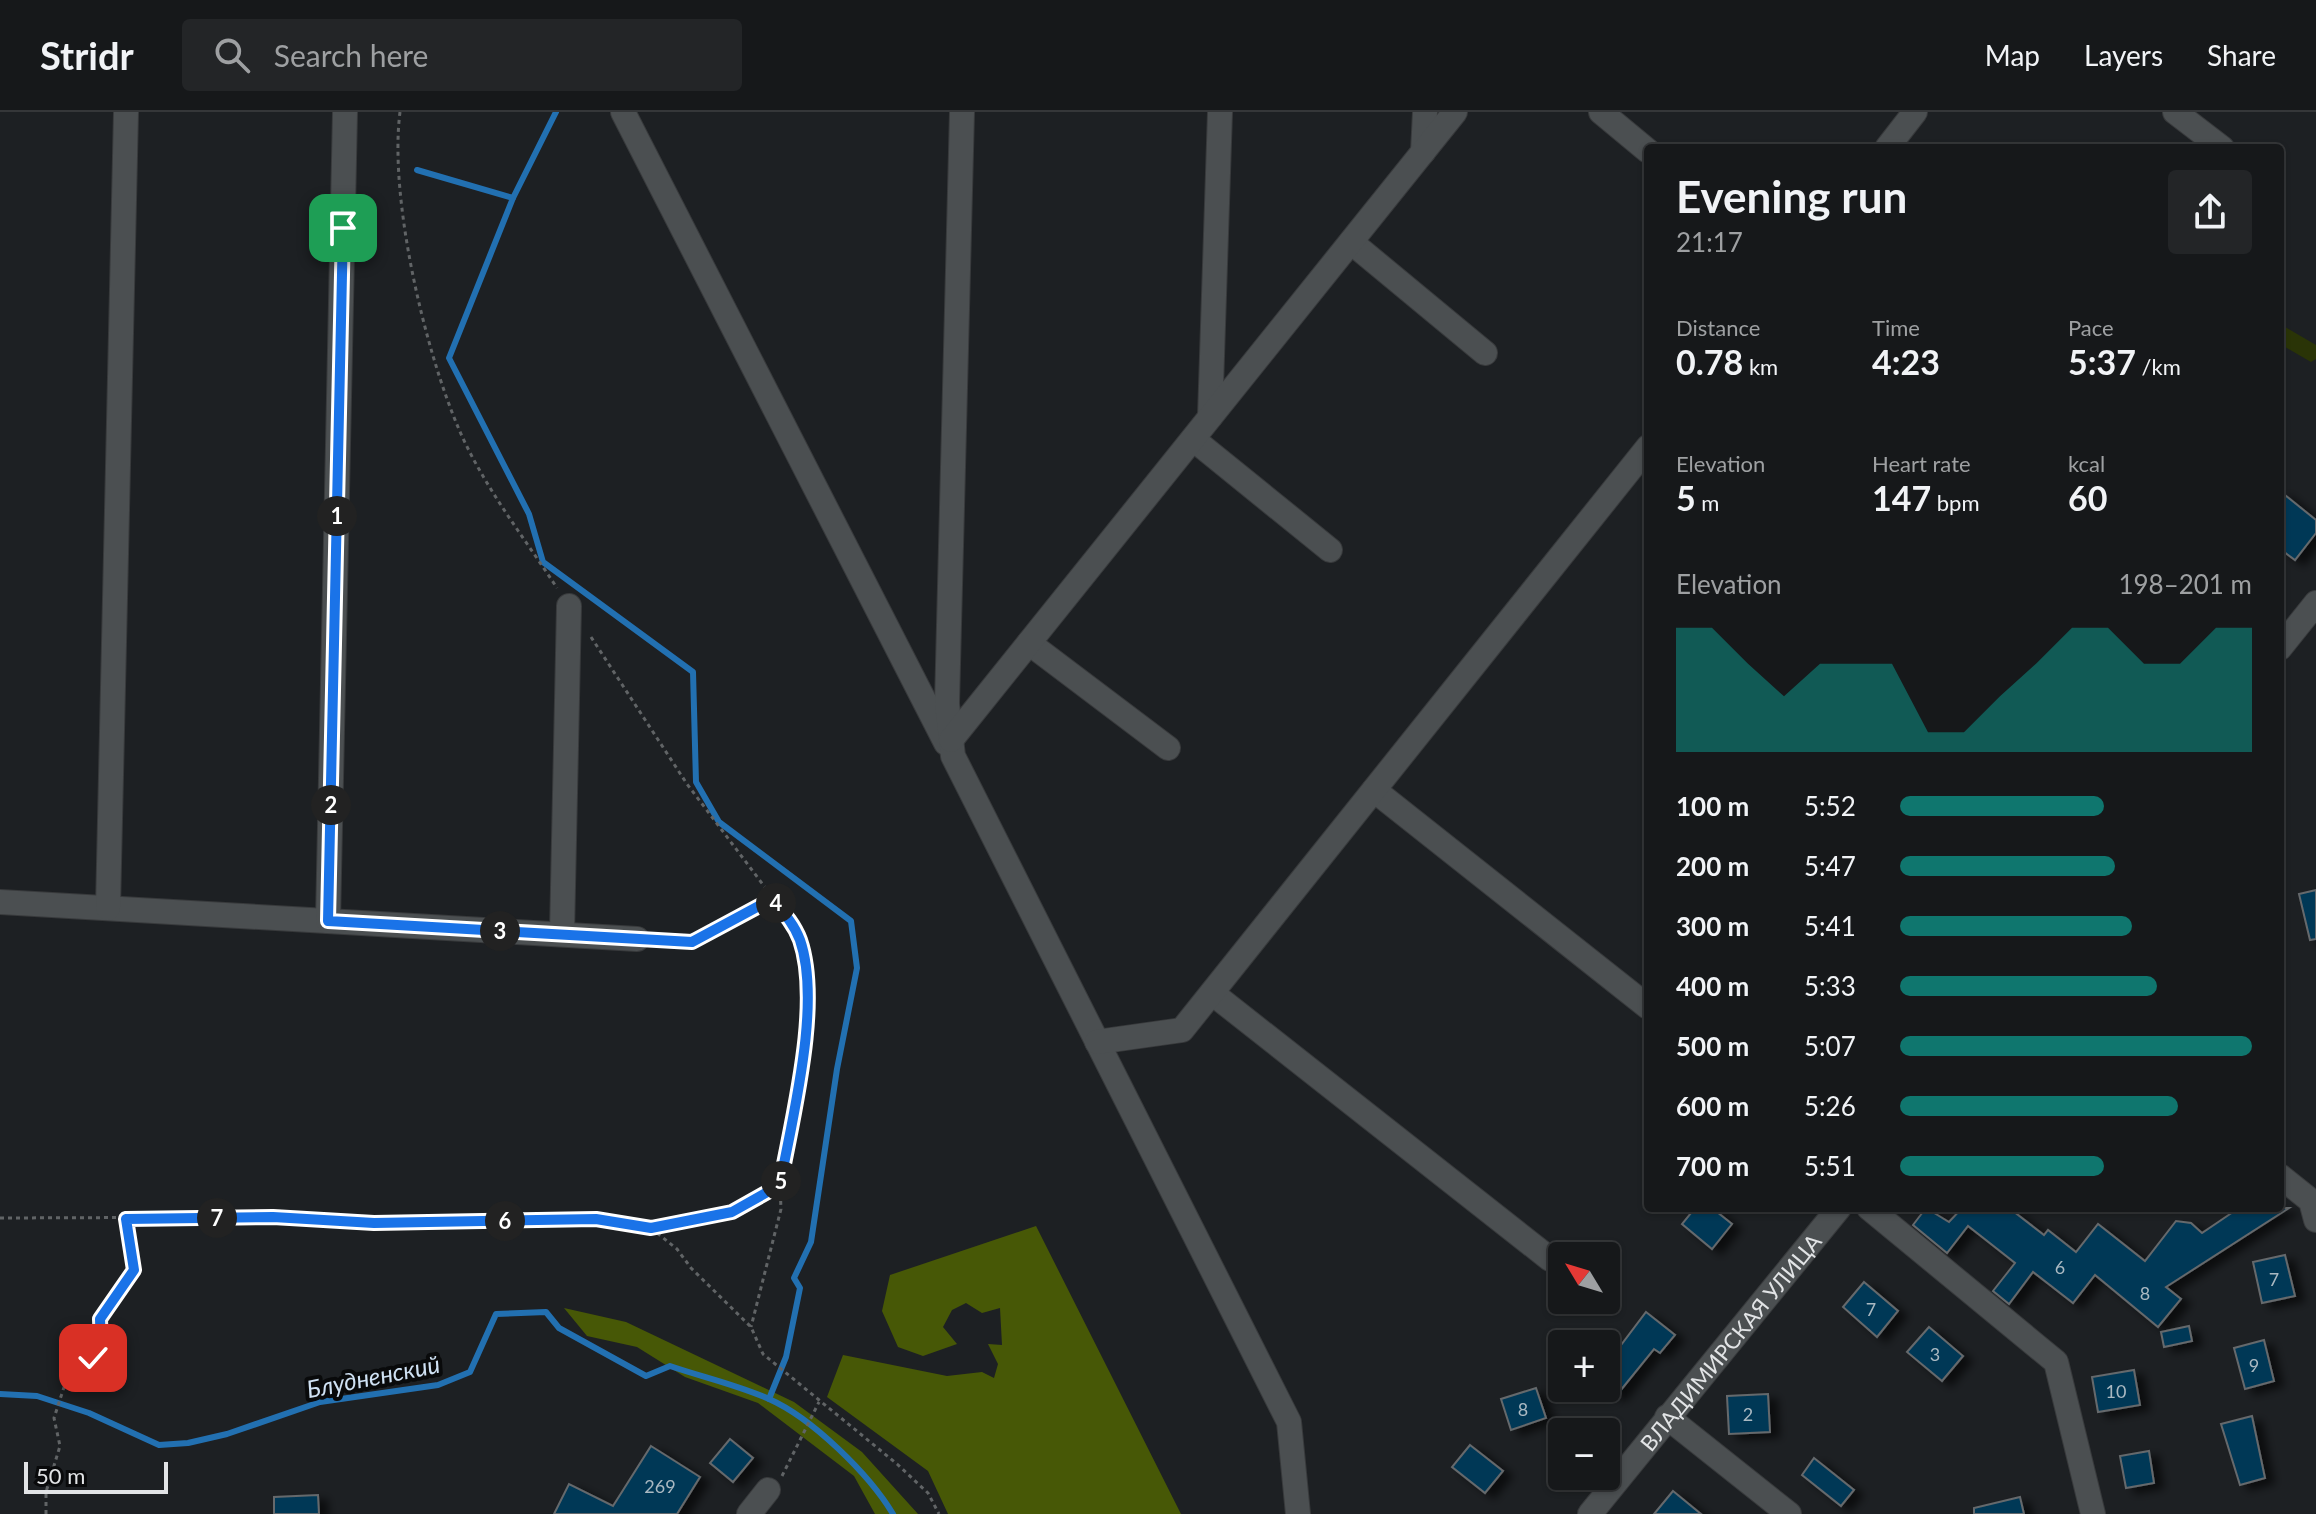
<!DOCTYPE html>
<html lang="en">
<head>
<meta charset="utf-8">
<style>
  :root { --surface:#16181a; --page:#232527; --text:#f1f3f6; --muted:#9ea0a2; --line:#353739; --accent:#0f766e }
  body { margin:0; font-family:Lato,sans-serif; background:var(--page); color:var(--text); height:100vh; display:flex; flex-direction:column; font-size:30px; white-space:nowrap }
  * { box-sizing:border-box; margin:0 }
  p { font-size:26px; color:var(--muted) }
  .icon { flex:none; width:44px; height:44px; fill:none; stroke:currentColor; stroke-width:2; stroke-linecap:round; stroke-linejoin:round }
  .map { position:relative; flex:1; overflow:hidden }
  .panel { position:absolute; left:1644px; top:32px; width:640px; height:1068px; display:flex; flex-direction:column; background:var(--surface); border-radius:8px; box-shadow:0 2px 6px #0004,0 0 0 2px var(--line) }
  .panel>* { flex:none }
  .needle { width:52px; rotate:308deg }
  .controls { position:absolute; left:1548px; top:1130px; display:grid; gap:16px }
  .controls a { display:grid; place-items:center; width:72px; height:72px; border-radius:8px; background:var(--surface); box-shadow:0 2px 6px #0004,0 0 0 2px var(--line); font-size:40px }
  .scale { position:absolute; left:24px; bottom:20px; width:144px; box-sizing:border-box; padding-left:8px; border:4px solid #e2e4e6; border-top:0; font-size:22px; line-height:28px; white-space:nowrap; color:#e2e4e6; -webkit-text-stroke:6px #090a0b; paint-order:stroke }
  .pin { position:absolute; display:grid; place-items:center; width:68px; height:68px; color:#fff; margin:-34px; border-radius:16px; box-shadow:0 4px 12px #0006 }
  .km { position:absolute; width:40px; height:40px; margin:-20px; border-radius:50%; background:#222; color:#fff; font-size:22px; line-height:40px; text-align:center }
  .round { display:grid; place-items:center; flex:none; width:84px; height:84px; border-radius:8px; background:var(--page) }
  .headline { display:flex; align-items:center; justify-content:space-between; height:136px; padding:0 32px }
  h1 { font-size:44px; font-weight:700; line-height:60px }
  .stats { display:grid; grid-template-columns:repeat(3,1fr); gap:12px; height:136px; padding:8px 32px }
  .stats div { display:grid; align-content:center }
  .stats b { font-size:34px; font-weight:700 }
  .stats small { font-size:22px; font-weight:400 }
  .stats p { font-size:22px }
  .chart { height:224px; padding:16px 32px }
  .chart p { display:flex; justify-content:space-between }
  .chart svg { width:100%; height:144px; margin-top:8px; fill:var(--accent); opacity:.7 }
  ul { padding:0 32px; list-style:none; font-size:26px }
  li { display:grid; grid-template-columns:128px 96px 1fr; align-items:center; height:60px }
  li i { height:20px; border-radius:10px; background:var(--accent) }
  header { display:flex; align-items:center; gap:48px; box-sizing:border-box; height:112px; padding:0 40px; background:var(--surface); border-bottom:2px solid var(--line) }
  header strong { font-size:38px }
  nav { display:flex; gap:44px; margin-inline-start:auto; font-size:28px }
  .search { width:560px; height:72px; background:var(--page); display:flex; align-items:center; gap:20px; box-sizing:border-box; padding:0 28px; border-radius:8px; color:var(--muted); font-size:30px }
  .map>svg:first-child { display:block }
  .green { fill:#2a3407 }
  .forest { fill:#475806 }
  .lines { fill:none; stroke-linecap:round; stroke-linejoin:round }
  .stream { stroke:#2270b1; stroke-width:6 }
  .building { fill:#003857; stroke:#65696c; stroke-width:2; filter:url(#shadow) }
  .street-casing { stroke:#383a3c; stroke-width:26 }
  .path { stroke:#616466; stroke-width:3; stroke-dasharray:4 4; stroke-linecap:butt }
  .street { stroke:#4b4f51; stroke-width:24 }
  .route-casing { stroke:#fff; stroke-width:16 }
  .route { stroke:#1a73e8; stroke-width:10 }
  .labels { text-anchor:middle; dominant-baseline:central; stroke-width:8; stroke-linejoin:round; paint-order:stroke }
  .number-label { font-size:18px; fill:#aab9c2 }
  .street-label { font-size:22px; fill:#e2e4e6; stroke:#090a0b }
  .water-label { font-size:24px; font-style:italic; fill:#d0e2f4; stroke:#090a0b }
</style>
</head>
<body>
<header>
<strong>Stridr</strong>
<div class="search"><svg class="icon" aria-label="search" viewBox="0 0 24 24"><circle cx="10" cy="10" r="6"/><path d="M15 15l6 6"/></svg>Search here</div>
<nav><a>Map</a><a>Layers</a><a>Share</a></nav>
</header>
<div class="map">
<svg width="2316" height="1402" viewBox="0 0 2316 1402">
  <defs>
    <filter id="shadow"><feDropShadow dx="9" dy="5" stdDeviation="4" flood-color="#0009"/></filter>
  </defs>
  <rect width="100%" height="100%" fill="#1d2023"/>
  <polygon class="green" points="2280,212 2316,233 2316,247 2311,250 2280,232"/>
  <g class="forest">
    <polygon points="1036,1114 1181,1402 948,1402 928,1359 827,1285 843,1243 947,1264 982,1260 994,1266 998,1252 988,1232 1002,1233 1000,1196 982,1201 966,1191 952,1198 943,1215 957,1232 923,1244 898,1235 882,1199 890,1163"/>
    <polygon points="564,1196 626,1210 794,1290 862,1340 918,1402 875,1402 854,1364 758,1291 685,1265 637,1235 587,1224"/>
  </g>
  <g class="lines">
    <g class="stream">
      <polyline points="417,58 513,86 449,246 529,402 543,450 693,560 696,670 719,710 851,809 857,856 837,957 811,1130 794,1166 800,1176 786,1245 769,1287"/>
      <polyline points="513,86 556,0"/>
      <path d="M0,1282L37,1284L89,1301L159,1333L188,1331L227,1322L320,1290L438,1273L470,1260L496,1202L546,1200L559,1216L646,1264L670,1254C702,1265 738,1273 769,1287C812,1306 869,1362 893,1402"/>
    </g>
  </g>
  <g class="building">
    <polygon points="2280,379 2316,408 2316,421 2295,448 2280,437"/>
    <polygon points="2316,778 2316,827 2310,828 2299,782"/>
    <polygon points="1695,1096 1712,1096 1732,1112 1712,1137 1682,1112"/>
    <polygon points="1926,1096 1949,1110 1962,1096 2009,1096 2044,1123 2048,1118 2076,1140 2098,1112 2145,1149 2176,1109 2191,1111 2202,1121 2239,1096 2289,1096 2166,1175 2181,1187 2158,1215 2095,1163 2073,1191 2033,1160 2009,1192 1993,1179 2015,1151 1968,1114 1947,1141 1913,1113"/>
    <polygon points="2285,1143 2295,1184 2262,1191 2253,1150"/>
    <polygon points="1864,1170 1898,1199 1877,1225 1843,1195"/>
    <polygon points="1646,1200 1675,1223 1660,1241 1654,1237 1616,1284 1606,1276 1606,1239 1615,1228 1621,1233"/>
    <polygon points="2189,1214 2192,1229 2164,1235 2161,1220"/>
    <polygon points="1929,1215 1963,1244 1942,1269 1907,1240"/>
    <polygon points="2264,1228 2274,1269 2245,1277 2234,1236"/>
    <polygon points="2134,1258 2140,1293 2098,1300 2092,1265"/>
    <polygon points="1536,1276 1546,1306 1511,1318 1501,1287"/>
    <polygon points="1768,1282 1770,1320 1729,1322 1727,1284"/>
    <polygon points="2252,1304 2265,1366 2240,1373 2221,1312"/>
    <polygon points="730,1327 753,1346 733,1370 710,1351"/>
    <polygon points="1470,1333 1503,1359 1485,1381 1452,1355"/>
    <polygon points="651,1334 700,1365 677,1402 554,1402 569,1372 613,1394"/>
    <polygon points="2149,1339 2154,1371 2126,1376 2120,1344"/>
    <polygon points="1814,1346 1854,1378 1841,1394 1802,1363"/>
    <polygon points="1673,1379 1701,1402 1654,1402"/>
    <polygon points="318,1383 319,1402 274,1402 274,1385"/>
    <polygon points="2020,1385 2024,1402 1974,1402 1974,1396"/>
  </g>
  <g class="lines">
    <g class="street-casing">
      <g id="street">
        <polyline points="623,0 946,631"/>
        <polyline points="962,0 947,592 953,644 1289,1310 1298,1402"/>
        <polyline points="1601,0 1648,39"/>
        <polyline points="2175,0 2222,36"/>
        <polyline points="1887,36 1915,0"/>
        <polyline points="1423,40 1425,0"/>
        <polyline points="1351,130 1485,241"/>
        <polyline points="1210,305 1220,0"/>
        <polyline points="1193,327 1330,438"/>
        <polyline points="1029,531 1168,636"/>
        <polyline points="2280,536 2316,491"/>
        <polyline points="951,628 1455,0"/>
        <polyline points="1374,678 1648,895"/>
        <polyline points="0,790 637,827"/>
        <polyline points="108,796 126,0"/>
        <polyline points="328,809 345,0"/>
        <polyline points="562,822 569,494"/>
        <polyline points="1212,881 1550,1147"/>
        <polyline points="1097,930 1182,918 1648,335"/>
        <polyline points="2280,1064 2311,1089 2316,1108"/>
        <polyline points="1869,1096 2056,1250 2093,1402"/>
        <polyline points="1667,1305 1789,1402"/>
        <polyline points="749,1402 768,1378"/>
        <path id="s1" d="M1590,1402L1839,1096"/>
      </g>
    </g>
    <g class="path">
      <path d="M400,0C389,85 424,235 458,315C482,372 523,424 557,476"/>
      <path d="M591,525L687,672L792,811C826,886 794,995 780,1073L781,1097L751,1215"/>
      <polyline points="659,828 692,830 772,787"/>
      <polyline points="0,1106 273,1105 374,1111 596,1107 651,1116 732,1100 779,1074"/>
      <polyline points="651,1116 677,1137 691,1156 751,1215 763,1242 897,1352 928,1381 939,1402"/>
      <polyline points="782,1364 819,1290"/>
      <polyline points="46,1402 46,1380 60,1334 54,1306 66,1269 71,1258 98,1242 101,1235 100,1207 134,1158 126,1107"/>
    </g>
    <use href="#street" class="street"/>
  </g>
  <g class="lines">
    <g class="route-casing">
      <path id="route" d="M93,1246L101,1235L100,1207L134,1158L126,1107L273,1105L374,1111L596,1107L651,1116L732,1100L780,1073C792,1006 822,892 800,828C794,812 783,800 772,787L692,830L328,809L343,116"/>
    </g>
    <use href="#route" class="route"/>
  </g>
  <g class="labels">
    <g class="number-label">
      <text x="2060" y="1155">6</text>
      <text x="2274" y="1167">7</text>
      <text x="2145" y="1181">8</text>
      <text x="1871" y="1197">7</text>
      <text x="1935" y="1242">3</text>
      <text x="2254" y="1253">9</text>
      <text x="2116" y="1279">10</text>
      <text x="1523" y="1297">8</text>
      <text x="1748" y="1302">2</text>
      <text x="660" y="1374">269</text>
    </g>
    <g class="street-label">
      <text stroke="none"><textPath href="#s1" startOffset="222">ВЛАДИМИРСКАЯ УЛИЦА</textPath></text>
    </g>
    <g class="water-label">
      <text transform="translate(373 1264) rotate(-11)">Блудненский</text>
    </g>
  </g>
</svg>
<div class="controls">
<a><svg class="needle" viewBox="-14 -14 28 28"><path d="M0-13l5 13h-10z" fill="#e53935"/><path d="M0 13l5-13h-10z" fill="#9ea0a2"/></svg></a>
<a>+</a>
<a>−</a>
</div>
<div class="scale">50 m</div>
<div class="pin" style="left:343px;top:116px;background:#1e9e55"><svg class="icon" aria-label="arrive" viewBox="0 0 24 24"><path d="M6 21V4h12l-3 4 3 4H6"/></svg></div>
<div class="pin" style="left:93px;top:1246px;background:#d93025"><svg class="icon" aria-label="check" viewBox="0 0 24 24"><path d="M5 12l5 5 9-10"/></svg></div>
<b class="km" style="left:337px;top:404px">1</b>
<b class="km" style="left:331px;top:693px">2</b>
<b class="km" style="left:500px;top:819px">3</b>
<b class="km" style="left:776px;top:791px">4</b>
<b class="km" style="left:781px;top:1069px">5</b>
<b class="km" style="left:505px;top:1109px">6</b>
<b class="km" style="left:217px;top:1106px">7</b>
<section class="panel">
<div class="headline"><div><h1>Evening run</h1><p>21:17</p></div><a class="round"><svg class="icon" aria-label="share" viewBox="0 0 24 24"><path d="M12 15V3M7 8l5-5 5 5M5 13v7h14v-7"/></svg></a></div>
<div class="stats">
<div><p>Distance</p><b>0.78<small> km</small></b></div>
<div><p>Time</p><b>4:23</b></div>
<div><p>Pace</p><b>5:37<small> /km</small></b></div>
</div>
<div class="stats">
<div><p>Elevation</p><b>5<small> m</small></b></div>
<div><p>Heart rate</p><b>147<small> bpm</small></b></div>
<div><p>kcal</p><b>60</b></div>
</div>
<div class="chart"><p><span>Elevation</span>198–201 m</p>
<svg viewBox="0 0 160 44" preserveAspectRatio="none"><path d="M0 44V6L10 6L20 17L30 27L40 17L50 17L60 17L70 38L80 38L90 27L100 17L110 6L120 6L130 17L140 17L150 6L160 6V44z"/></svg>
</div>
<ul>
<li><b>100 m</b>5:52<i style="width:58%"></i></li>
<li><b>200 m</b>5:47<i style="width:61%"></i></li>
<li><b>300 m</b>5:41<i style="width:66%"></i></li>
<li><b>400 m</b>5:33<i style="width:73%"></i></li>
<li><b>500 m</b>5:07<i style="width:100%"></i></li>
<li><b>600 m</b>5:26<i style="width:79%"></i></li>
<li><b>700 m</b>5:51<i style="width:58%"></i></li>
</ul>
</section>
</div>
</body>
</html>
